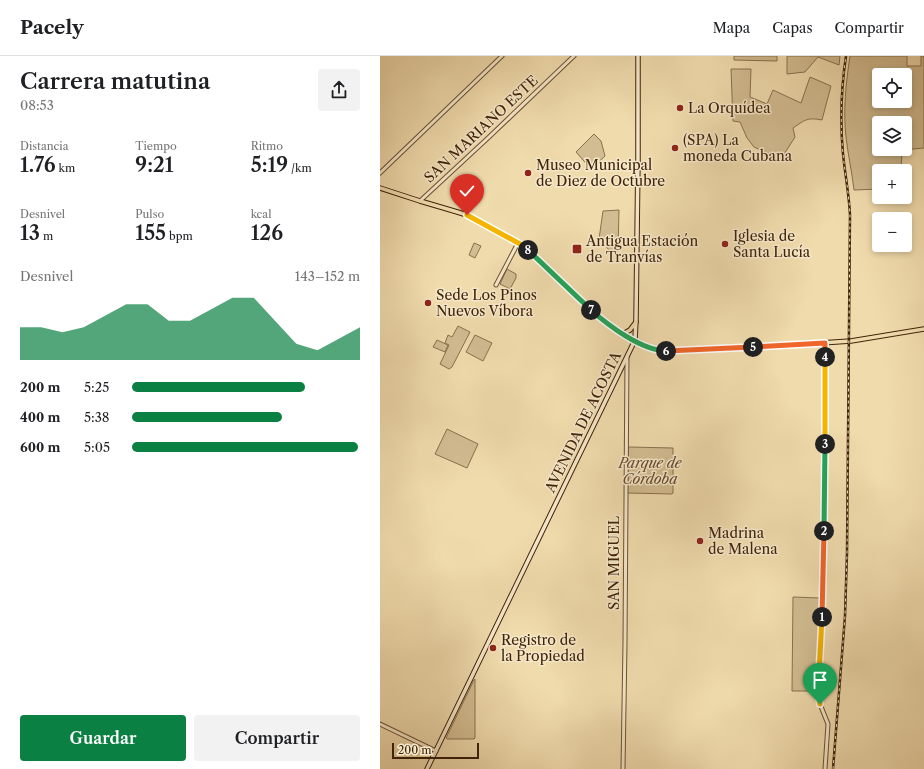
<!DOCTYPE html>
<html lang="es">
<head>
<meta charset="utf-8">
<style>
  :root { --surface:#fff; --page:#f2f2f2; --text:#202124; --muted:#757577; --line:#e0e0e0; --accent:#0b8043 }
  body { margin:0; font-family:"Libre Caslon Text",serif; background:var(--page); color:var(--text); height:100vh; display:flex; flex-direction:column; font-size:15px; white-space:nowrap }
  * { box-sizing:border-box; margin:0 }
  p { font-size:13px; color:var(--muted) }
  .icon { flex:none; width:22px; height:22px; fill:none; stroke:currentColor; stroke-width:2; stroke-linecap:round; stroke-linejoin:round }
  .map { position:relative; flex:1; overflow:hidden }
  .panel { display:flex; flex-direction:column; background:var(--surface); width:380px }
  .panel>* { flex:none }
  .fabs { position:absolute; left:492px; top:12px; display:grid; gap:8px }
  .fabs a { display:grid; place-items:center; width:40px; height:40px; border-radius:4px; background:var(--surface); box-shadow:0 2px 6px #0003; font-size:20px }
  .scale { position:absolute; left:12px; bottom:10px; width:87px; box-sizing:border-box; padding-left:4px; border:2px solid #402309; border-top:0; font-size:11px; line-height:14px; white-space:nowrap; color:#402309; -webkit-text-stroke:3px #f5e8ca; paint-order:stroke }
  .pin { position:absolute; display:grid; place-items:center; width:34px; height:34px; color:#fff; margin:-41px -17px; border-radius:50% 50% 50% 0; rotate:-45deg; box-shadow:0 0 4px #0007 }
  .pin .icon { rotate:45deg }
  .km { position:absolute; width:20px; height:20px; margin:-10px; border-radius:50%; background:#222; color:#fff; font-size:11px; line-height:20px; text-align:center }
  .round { display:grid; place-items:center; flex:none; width:42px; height:42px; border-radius:4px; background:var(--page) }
  .head { display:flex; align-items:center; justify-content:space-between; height:68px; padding:0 20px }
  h1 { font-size:22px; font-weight:600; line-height:30px }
  .figures { display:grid; grid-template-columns:repeat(3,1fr); gap:6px; height:68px; padding:4px 20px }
  .figures div { display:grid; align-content:center }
  .figures b { font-size:20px; font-weight:600 }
  .figures small { font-size:11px; font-weight:400 }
  .figures p { font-size:11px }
  .chart { height:112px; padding:8px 20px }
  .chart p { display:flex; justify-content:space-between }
  .chart svg { width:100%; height:72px; margin-top:4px; fill:var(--accent); opacity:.7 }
  .primary-button { display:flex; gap:8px; margin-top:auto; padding:8px 20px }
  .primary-button a { flex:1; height:46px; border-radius:4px; background:var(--accent); color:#fff; font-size:16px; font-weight:600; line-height:46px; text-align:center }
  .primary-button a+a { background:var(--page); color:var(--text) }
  ul { padding:0 20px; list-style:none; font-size:13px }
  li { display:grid; grid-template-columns:64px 48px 1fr; align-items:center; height:30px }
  li i { height:10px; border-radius:5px; background:var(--accent) }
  header { display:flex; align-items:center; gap:24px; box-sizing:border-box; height:56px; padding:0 20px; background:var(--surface); border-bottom:1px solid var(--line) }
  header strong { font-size:19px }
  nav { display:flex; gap:22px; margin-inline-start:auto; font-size:14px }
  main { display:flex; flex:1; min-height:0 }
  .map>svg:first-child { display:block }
  .green { fill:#d2bc91; stroke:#89704d; fill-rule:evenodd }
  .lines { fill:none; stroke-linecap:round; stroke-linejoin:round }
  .tertiary-casing { stroke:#6c5132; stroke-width:5 }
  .secondary-casing { stroke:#402309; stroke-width:5.5 }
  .primary-casing { stroke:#402309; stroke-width:5.5 }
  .tertiary { stroke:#f5e8ca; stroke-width:3 }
  .secondary { stroke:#f5e8ca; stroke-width:3.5 }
  .primary { stroke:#f0dbad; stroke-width:3.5 }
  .rail-casing { stroke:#402309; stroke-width:2.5 }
  .rail { stroke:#f5e8ca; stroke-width:1; stroke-dasharray:3; stroke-linecap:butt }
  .split-1-casing { stroke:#fff; stroke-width:8 }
  .split-2-casing { stroke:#fff; stroke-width:8 }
  .split-3-casing { stroke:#fff; stroke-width:8 }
  .split-4-casing { stroke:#fff; stroke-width:8 }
  .split-5-casing { stroke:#fff; stroke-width:8 }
  .split-6-casing { stroke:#fff; stroke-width:8 }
  .split-7-casing { stroke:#fff; stroke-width:8 }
  .split-8-casing { stroke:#fff; stroke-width:8 }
  .split-9-casing { stroke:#fff; stroke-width:8 }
  .split-1 { stroke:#f5b400; stroke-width:5 }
  .split-2 { stroke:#f0652b; stroke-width:5 }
  .split-3 { stroke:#22a559; stroke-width:5 }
  .split-4 { stroke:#f5b400; stroke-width:5 }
  .split-5 { stroke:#f0652b; stroke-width:5 }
  .split-6 { stroke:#f0652b; stroke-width:5 }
  .split-7 { stroke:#22a559; stroke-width:5 }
  .split-8 { stroke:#22a559; stroke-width:5 }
  .split-9 { stroke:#f5b400; stroke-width:5 }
  .poi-dot { fill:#8f2418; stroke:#f5e8ca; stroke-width:1.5 }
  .labels { text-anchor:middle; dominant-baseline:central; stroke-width:3; stroke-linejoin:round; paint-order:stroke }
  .poi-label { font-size:14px; fill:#402309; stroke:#f5e8ca; text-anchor:start }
  .street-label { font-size:14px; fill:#402309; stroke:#f5e8ca }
  .park-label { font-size:14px; font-style:italic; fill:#64492b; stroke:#f5e8ca }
</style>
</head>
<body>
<header>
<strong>Pacely</strong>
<nav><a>Mapa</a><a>Capas</a><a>Compartir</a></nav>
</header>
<main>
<section class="panel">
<div class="head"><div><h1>Carrera matutina</h1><p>08:53</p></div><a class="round"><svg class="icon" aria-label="share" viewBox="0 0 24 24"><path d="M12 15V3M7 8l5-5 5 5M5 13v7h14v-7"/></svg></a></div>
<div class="figures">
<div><p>Distancia</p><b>1.76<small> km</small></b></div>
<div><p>Tiempo</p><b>9:21</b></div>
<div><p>Ritmo</p><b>5:19<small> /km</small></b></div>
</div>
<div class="figures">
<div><p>Desnivel</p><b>13<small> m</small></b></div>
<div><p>Pulso</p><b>155<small> bpm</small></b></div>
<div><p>kcal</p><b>126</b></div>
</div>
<div class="chart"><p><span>Desnivel</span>143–152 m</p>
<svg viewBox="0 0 160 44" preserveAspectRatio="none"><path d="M0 44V24L10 24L20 27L30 24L40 17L50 10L60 10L70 20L80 20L90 13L100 6L110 6L120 20L130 34L140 38L150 31L160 24V44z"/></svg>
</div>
<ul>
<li><b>200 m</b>5:25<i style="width:76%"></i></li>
<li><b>400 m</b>5:38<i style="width:66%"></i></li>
<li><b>600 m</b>5:05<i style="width:99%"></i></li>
</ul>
<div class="primary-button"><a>Guardar</a><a>Compartir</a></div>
</section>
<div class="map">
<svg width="544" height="713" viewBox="0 0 544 713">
  <rect width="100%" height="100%" fill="#f0dbad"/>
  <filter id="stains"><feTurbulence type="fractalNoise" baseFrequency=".005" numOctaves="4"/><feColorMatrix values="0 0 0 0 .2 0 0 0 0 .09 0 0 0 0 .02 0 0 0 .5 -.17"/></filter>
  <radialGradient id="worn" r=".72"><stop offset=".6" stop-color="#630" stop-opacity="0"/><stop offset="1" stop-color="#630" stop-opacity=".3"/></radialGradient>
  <g class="green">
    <polygon points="354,0 397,0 397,5 354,4"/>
    <polygon points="407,0 460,0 459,9 438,1 425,16 407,18"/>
    <path d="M470,0H527V10H541V0H544V92L522,94L521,115H499V133L474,134C472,116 468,99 466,81C463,55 466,26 470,0ZM499,19H525V45H499ZM499,67H525V93H499Z"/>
    <path d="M351,13H371L370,41L387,48L393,34L421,47L430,21L451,30L442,64C427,61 425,64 413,72L415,81L401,103L374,91L367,82L360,66L353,65Z"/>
    <polygon points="214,78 221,85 225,100 211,113 196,96"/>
    <polygon points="239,154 238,195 231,196 219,183 223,155"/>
    <polygon points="94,187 101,190 95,202 89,199"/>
    <polygon points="127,213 136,218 136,222 130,233 120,228"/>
    <polygon points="78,270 90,276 72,311 69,313 60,308 69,289 65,287 68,279 72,281"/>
    <polygon points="95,279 112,287 103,305 86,296"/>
    <polygon points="57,284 68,289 65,296 53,291"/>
    <polygon points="67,373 98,388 87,412 55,398"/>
    <polygon points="249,391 293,392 293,437 292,438 247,437 248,392"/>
    <polygon points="413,541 440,542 440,543 435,635 412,635"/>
    <polygon points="95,623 95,682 94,683 67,683 66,682 94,624"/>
  </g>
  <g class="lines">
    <g class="tertiary-casing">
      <g id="tertiary">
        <polyline points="0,117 122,0"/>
        <polyline points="40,145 108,82 194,0"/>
        <polyline points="116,229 138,187"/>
        <polyline points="445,287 443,540 438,637 440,648 448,668 445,713"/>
        <polyline points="0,668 56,695"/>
        <polyline points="243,713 245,587 247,301"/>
      </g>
    </g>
    <g class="secondary-casing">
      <polyline id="secondary" points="47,713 255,284 256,263 258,102 258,0"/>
    </g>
    <g class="primary-casing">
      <g id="primary">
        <polyline points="0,132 40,145 74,155 87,159 131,183 140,188 149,195 210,253 232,271 243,278 270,292 281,295 296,295 395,290 471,285 544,273"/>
        <polyline points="243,278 250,274 256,266"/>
      </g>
    </g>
    <use href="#tertiary" class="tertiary"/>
    <use href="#secondary" class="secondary"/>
    <use href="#primary" class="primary"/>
    <g class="rail-casing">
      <path id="rail" d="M453,713L465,560L467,497L470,159C469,138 465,118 463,98C460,65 461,33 466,0"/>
    </g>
    <use href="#rail" class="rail"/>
  </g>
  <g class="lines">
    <g class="split-1-casing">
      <polyline id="split-1" points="440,648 438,637 442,561"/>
    </g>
    <g class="split-2-casing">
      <polyline id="split-2" points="442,561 444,475"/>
    </g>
    <g class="split-3-casing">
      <polyline id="split-3" points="444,475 445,388"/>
    </g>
    <g class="split-4-casing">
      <polyline id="split-4" points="445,388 445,301"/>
    </g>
    <g class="split-5-casing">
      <polyline id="split-5" points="373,291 445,287 445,301"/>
    </g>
    <g class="split-6-casing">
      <polyline id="split-6" points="286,295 373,291"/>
    </g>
    <g class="split-7-casing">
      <path id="split-7" d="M211,254C229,270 261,294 286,295"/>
    </g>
    <g class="split-8-casing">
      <polyline id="split-8" points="148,194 211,254"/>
    </g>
    <g class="split-9-casing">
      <polyline id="split-9" points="87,159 140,188 148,194"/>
    </g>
    <use href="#split-1" class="split-1"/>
    <use href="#split-2" class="split-2"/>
    <use href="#split-3" class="split-3"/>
    <use href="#split-4" class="split-4"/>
    <use href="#split-5" class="split-5"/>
    <use href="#split-6" class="split-6"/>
    <use href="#split-7" class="split-7"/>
    <use href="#split-8" class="split-8"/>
    <use href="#split-9" class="split-9"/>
  </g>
  <g class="poi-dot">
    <circle cx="300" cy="52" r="4"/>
    <circle cx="295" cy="92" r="4"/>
    <circle cx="148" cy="117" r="4"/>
    <circle cx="345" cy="188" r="4"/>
    <rect x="192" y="188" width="10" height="10" rx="2"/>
    <circle cx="48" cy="247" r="4"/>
    <circle cx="320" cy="485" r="4"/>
    <circle cx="113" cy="592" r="4"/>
  </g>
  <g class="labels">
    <g class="poi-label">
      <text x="308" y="52">La Orquídea</text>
      <text x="303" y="84">(SPA) La<tspan x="303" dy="16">moneda Cubana</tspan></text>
      <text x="156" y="109">Museo Municipal<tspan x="156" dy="16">de Diez de Octubre</tspan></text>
      <text x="353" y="180">Iglesia de<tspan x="353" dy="16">Santa Lucía</tspan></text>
      <text x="206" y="185">Antigua Estación<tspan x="206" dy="16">de Tranvías</tspan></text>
      <text x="56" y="239">Sede Los Pinos<tspan x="56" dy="16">Nuevos Víbora</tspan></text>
      <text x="328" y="477">Madrina<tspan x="328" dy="16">de Malena</tspan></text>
      <text x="121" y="584">Registro de<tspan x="121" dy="16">la Propiedad</tspan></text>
    </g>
    <g class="street-label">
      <text transform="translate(101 73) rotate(-43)">SAN MARIANO ESTE</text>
      <text transform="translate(203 366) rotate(-64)">AVENIDA DE ACOSTA</text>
      <text transform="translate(234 507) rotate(-90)">SAN MIGUEL</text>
    </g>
    <g class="park-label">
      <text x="270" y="407">Parque de<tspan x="270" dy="16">Córdoba</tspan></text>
    </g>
  </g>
  <rect width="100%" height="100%" filter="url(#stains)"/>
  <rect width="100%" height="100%" fill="url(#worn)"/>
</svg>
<div class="fabs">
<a><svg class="icon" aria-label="locate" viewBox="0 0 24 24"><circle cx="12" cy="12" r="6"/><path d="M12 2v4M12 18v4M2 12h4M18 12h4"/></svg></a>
<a><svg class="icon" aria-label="layers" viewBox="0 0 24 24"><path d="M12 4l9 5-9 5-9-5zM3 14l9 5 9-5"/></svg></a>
<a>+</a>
<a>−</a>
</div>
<div class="scale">200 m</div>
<div class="pin" style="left:440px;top:648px;background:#1e9e55"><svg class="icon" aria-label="arrive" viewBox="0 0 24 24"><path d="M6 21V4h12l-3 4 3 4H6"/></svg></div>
<div class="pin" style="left:87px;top:159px;background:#d93025"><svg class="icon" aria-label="check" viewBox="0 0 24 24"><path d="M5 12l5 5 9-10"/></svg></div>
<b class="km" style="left:442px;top:561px">1</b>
<b class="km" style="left:444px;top:475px">2</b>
<b class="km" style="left:445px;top:388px">3</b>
<b class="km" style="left:445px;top:301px">4</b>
<b class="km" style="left:373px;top:291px">5</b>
<b class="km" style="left:286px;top:295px">6</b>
<b class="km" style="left:211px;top:254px">7</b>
<b class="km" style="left:148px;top:194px">8</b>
</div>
</main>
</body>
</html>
